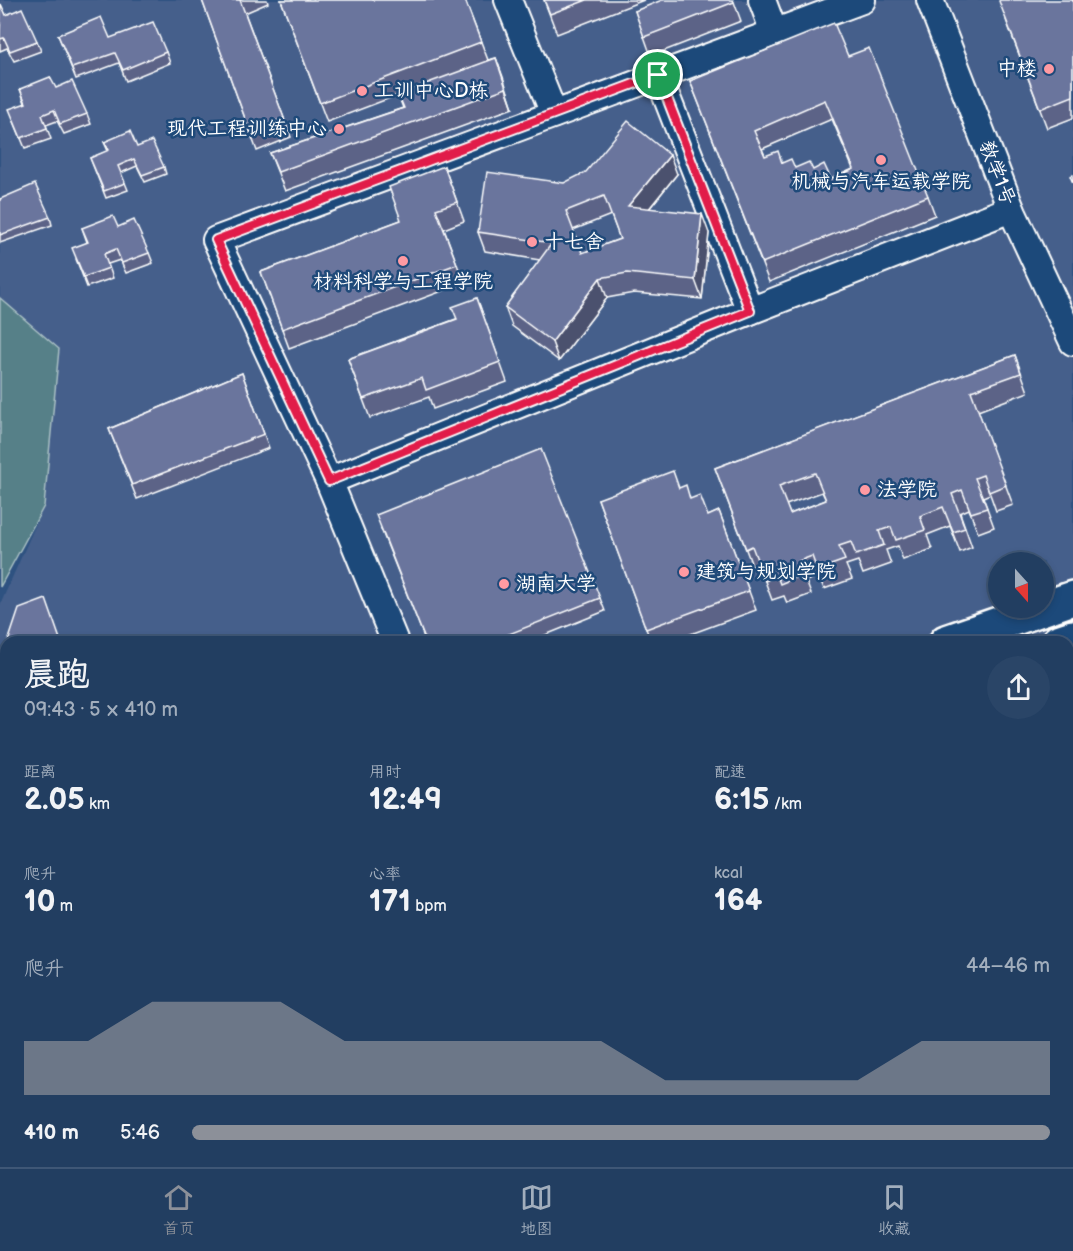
<!DOCTYPE html>
<html lang="zh">
<head>
<meta charset="utf-8">
<style>
  :root { --surface:#223e61; --page:#2a4567; --text:#f1f3f6; --muted:#a2aebd; --line:#3f5776; --accent:#8c9099 }
  body { margin:0; font-family:"Balsamiq Sans","LXGW WenKai TC",sans-serif; background:var(--page); color:var(--text); height:100vh; display:flex; flex-direction:column; font-size:22px; white-space:nowrap }
  * { box-sizing:border-box; margin:0 }
  p { font-size:20px; color:var(--muted) }
  .icon { flex:none; width:33px; height:33px; fill:none; stroke:currentColor; stroke-width:2; stroke-linecap:round; stroke-linejoin:round }
  .map { position:relative; flex:1; overflow:hidden }
  .sheet { position:absolute; left:0px; top:636px; width:1074px; height:531px; display:flex; flex-direction:column; background:var(--surface); border-radius:18px 18px 0 0; box-shadow:0 3px 9px #0003,0 0 0 2px var(--line) }
  .sheet>* { flex:none }
  .needle { width:39px; rotate:159deg }
  .tools { position:absolute; left:988px; top:552px; display:grid; gap:12px }
  .tools a { display:grid; place-items:center; width:66px; height:66px; border-radius:50%; background:var(--surface); box-shadow:0 3px 9px #0003,0 0 0 2px var(--line); font-size:30px }
  .pin { position:absolute; display:grid; place-items:center; width:51px; height:51px; color:#fff; margin:-26px; border:3px solid #fff; border-radius:50%; box-shadow:0 2px 6px #0007 }
  .round { display:grid; place-items:center; flex:none; width:63px; height:63px; border-radius:32px; background:var(--page) }
  .overview { display:flex; align-items:center; justify-content:space-between; height:102px; padding:0 24px }
  h1 { font-size:33px; font-weight:600; line-height:45px }
  .stats { display:grid; grid-template-columns:repeat(3,1fr); gap:9px; height:102px; padding:6px 24px }
  .stats div { display:grid; align-content:center }
  .stats b { font-size:30px; font-weight:600 }
  .stats small { font-size:16px; font-weight:400 }
  .stats p { font-size:16px }
  .chart { height:168px; padding:12px 24px }
  .chart p { display:flex; justify-content:space-between }
  .chart svg { width:100%; height:108px; margin-top:6px; fill:var(--accent); opacity:.7 }
  ul { padding:0 24px; list-style:none; font-size:20px }
  li { display:grid; grid-template-columns:96px 72px 1fr; align-items:center; height:45px }
  li i { height:15px; border-radius:8px; background:var(--accent) }
  .menu { display:flex; justify-content:space-around; align-items:center; height:84px; border-top:2px solid var(--line); background:var(--surface); font-size:16px; color:var(--muted) }
  .menu a { display:grid; justify-items:center; gap:3px }
  .menu .current { color:var(--accent) }
  .map>svg:first-child { display:block }
  .built { fill:#445f8b; fill-rule:evenodd }
  .green { fill:#568088; stroke:#aac0c4; stroke-width:1.5 }
  .lines { fill:none; stroke-linecap:round; stroke-linejoin:round }
  .street-casing { stroke:#fff; stroke-width:30 }
  .secondary-casing { stroke:#fff; stroke-width:38 }
  .street { stroke:#1f4a7a; stroke-width:26 }
  .secondary { stroke:#1f4a7a; stroke-width:33 }
  .wall { fill:#5c6487; stroke:#fff; stroke-width:1.5; fill-rule:evenodd }
  .shaded-wall { fill:#4b516e; stroke:#fff; stroke-width:1.5 }
  .building { fill:#6b749d; stroke:#fff; stroke-width:1.5; fill-rule:evenodd }
  .route-casing { stroke:#fff; stroke-width:12 }
  .route { stroke:#e11d48; stroke-width:8 }
  .poi-dot { fill:#ff9aa2; stroke:#1f4a7a; stroke-width:2 }
  .labels { text-anchor:middle; dominant-baseline:central; stroke-width:5; stroke-linejoin:round; paint-order:stroke }
  .poi-label { font-size:20px; fill:#fff; stroke:#1f4a7a; text-anchor:start }
  .street-label { font-size:20px; fill:#fff; stroke:#1f4a7a }
</style>
</head>
<body>
<div class="map">
<svg width="1073" height="1167" viewBox="0 0 1073 1167">
  <rect width="100%" height="100%" fill="#2e5281"/>
  <filter id="ink" filterUnits="userSpaceOnUse"><feTurbulence type="fractalNoise" baseFrequency=".0167" numOctaves="2"/><feDisplacementMap in="SourceGraphic" scale="12" xChannelSelector="R" yChannelSelector="G"/><feConvolveMatrix kernelMatrix="1 2 1 2 8 2 1 2 1" color-interpolation-filters="sRGB"/></filter>
  <g filter="url(#ink)">
    <path class="built" d="M0,0H1073V1029L1068,1030V642H6V1161H102L104,1167H0V605L44,506L59,349L0,298ZM999,562H1044V608H999Z"/>
    <g class="green">
      <polygon points="0,298 59,349 44,506 0,587"/>
      <polygon points="1073,1040 1073,1167 109,1167 107,1161 1068,1161 1068,1041"/>
    </g>
    <g class="lines">
      <g class="street-casing">
        <g id="street">
          <polyline points="508,0 554,114"/>
          <polyline points="762,0 774,32"/>
          <polyline points="930,0 1011,209 1073,342"/>
          <polyline points="658,75 750,311"/>
          <polyline points="329,481 750,311 1011,209"/>
          <polyline points="395,642 329,481 216,240 862,0"/>
          <polyline points="0,1088 6,1086"/>
        </g>
      </g>
      <g class="secondary-casing">
        <g id="secondary">
          <polyline points="946,642 1073,598"/>
          <polyline points="1058,642 1073,637"/>
          <polyline points="0,951 6,949"/>
          <polyline points="0,985 6,983"/>
        </g>
      </g>
      <use href="#street" class="street"/>
      <use href="#secondary" class="secondary"/>
    </g>
    <g class="wall">
      <polygon points="202,0 267,0 268,3 245,13 291,137 257,151"/>
      <polygon points="281,0 465,0 488,60 496,58 513,108 285,191 270,153 403,108 398,95 327,122"/>
      <polygon points="544,0 644,0 557,34"/>
      <polygon points="1073,0 1073,118 1047,128 1006,20"/>
      <polygon points="734,2 741,21 651,56 635,11"/>
      <polygon points="0,5 6,15 37,41 41,51 14,61 7,48 0,51"/>
      <polygon points="58,35 110,38 166,52 170,63 126,81 119,63 76,79"/>
      <path d="M848,56L928,196L935,215L769,282L690,81ZM832,119L853,169L831,179L813,170L795,168L765,156L762,149Z"/>
      <polygon points="20,89 87,114 91,124 64,134 57,121 46,125 51,139 25,148 13,119 25,103"/>
      <polygon points="104,142 137,147 164,167 166,174 145,182 137,166 121,173 128,190 106,198 90,158 108,151"/>
      <polygon points="444,166 464,221 444,229 464,283 289,348 261,272 401,220"/>
      <path d="M677,174L649,209L709,233L702,299L634,293L607,298L559,361L512,326L505,307L540,260L485,251L478,232L564,183ZM611,215L620,239L582,253L573,230Z"/>
      <polygon points="0,199 50,217 52,225 0,243"/>
      <polygon points="118,227 149,253 153,263 126,273 120,260 108,264 113,278 87,287 76,259 87,242 82,228"/>
      <polygon points="477,298 507,382 433,409 429,397 370,418 348,359 456,319"/>
      <path d="M1015,355L1028,392L978,411L1013,505L996,511L990,494L983,497L994,527L978,533L969,509L960,513L972,547L960,552L950,526L927,535L932,549L903,560L898,546L886,550L891,564L863,574L858,561L846,565L852,579L824,589L819,576L806,581L811,594L787,603L784,596L772,600L759,565L753,568L715,468ZM822,492L826,500L790,514L786,505Z"/>
      <polygon points="242,373 269,448 137,499 109,429"/>
      <polygon points="679,488 708,516 719,511 756,610 669,642 651,642 598,499"/>
      <polygon points="381,529 600,598 605,611 528,642 426,642"/>
      <polygon points="6,648 6,773 1,787 6,785 6,846 0,848 0,666"/>
      <polygon points="1073,739 1073,816 1068,818 1068,741"/>
      <polygon points="1073,882 1073,963 1068,965 1068,884"/>
    </g>
    <g class="shaded-wall">
      <polygon points="496,58 503,77 513,108 506,88"/>
      <polygon points="670,155 677,174 635,226 628,206"/>
      <polygon points="702,214 709,233 702,299 695,280"/>
      <polygon points="600,278 607,298 559,361 552,342"/>
      <polygon points="6,732 6,773 0,792 0,750"/>
    </g>
    <g class="building">
      <polygon points="202,0 240,0 284,118 250,132"/>
      <polygon points="281,0 465,0 481,42 320,103"/>
      <polygon points="544,0 587,0 550,14"/>
      <polygon points="662,0 733,0 734,2 644,37 635,11"/>
      <polygon points="1000,0 1073,0 1073,96 1040,109 999,1"/>
      <polygon points="1,4 6,15 22,8 37,41 10,51 4,38 0,39"/>
      <polygon points="101,17 110,38 153,22 166,52 123,70 115,53 72,68 58,35"/>
      <path d="M834,23L848,56L869,48L928,196L762,263L690,81ZM825,100L854,169L831,179L824,164L813,170L809,162L795,168L791,159L782,163L778,151L765,156L754,131Z"/>
      <polygon points="496,58 506,88 278,172 270,153 404,108 398,94"/>
      <polygon points="50,77 56,88 72,81 87,114 60,124 54,110 42,115 47,128 21,138 9,109 26,103 20,89"/>
      <path d="M628,121L670,155L628,206L702,214L695,280L627,273L600,278L552,342L505,307L552,243L478,232L487,172L564,183L586,172ZM604,196L620,239L582,253L566,211Z"/>
      <polygon points="130,131 137,147 152,141 164,167 142,175 134,159 118,166 125,183 104,191 90,158 109,150 104,142"/>
      <polygon points="444,166 457,202 436,209 457,264 282,329 261,272 401,220 389,187"/>
      <polygon points="1073,175 1073,183 1070,176"/>
      <polygon points="35,184 50,217 0,235 0,199"/>
      <polygon points="113,216 118,227 134,220 149,253 122,263 116,249 104,254 109,268 84,277 72,248 88,242 82,228"/>
      <polygon points="477,298 500,362 426,390 422,378 363,399 348,359 457,319 452,307"/>
      <path d="M1015,355L1021,373L971,391L1006,485L989,492L983,475L975,478L987,508L971,513L962,490L952,494L965,528L953,532L943,507L920,516L925,530L896,540L891,527L879,531L884,545L856,555L851,542L839,546L845,560L817,570L812,556L799,561L804,574L780,584L777,576L765,581L752,546L746,549L715,468ZM815,473L826,500L790,514L779,486Z"/>
      <polygon points="242,373 264,434 132,485 109,429"/>
      <polygon points="541,449 600,598 489,642 426,642 376,515"/>
      <polygon points="673,471 679,488 686,485 690,499 700,495 708,516 719,511 749,591 646,629 598,499"/>
      <polygon points="46,599 61,642 8,642 19,609"/>
      <polygon points="6,648 6,732 0,750 0,666"/>
      <polygon points="1073,739 1073,794 1068,796 1068,741"/>
      <polygon points="6,785 6,824 0,826 0,788"/>
      <polygon points="1073,882 1073,941 1068,943 1068,884"/>
      <polygon points="41,1161 102,1161 104,1167 26,1167"/>
    </g>
  </g>
  <g class="lines" filter="url(#ink)">
    <g class="route-casing">
      <polygon id="route" points="658,75 750,311 329,481 216,240"/>
    </g>
    <use href="#route" class="route"/>
  </g>
  <g class="poi-dot">
    <circle cx="1049" cy="69" r="6"/>
    <circle cx="362" cy="91" r="6"/>
    <circle cx="339" cy="129" r="6"/>
    <circle cx="881" cy="160" r="6"/>
    <circle cx="532" cy="242" r="6"/>
    <circle cx="403" cy="261" r="6"/>
    <circle cx="865" cy="490" r="6"/>
    <circle cx="684" cy="572" r="6"/>
    <circle cx="504" cy="584" r="6"/>
  </g>
  <g class="labels">
    <g class="poi-label">
      <text x="1037" y="69" text-anchor="end">中楼</text>
      <text x="374" y="91">工训中心D栋</text>
      <text x="327" y="129" text-anchor="end">现代工程训练中心</text>
      <text x="881" y="182" text-anchor="middle">机械与汽车运载学院</text>
      <text x="544" y="242">十七舍</text>
      <text x="403" y="282" text-anchor="middle">材料科学与工程学院</text>
      <text x="877" y="490">法学院</text>
      <text x="696" y="572">建筑与规划学院</text>
      <text x="516" y="584">湖南大学</text>
    </g>
    <g class="street-label">
      <text transform="translate(997 173) rotate(69)">教学1号</text>
    </g>
  </g>
</svg>
<div class="tools">
<a><svg class="needle" viewBox="-14 -14 28 28"><path d="M0-13l5 13h-10z" fill="#e53935"/><path d="M0 13l5-13h-10z" fill="#a2aebd"/></svg></a>
</div>
<div class="pin" style="left:658px;top:75px;background:#1e9e55"><svg class="icon" aria-label="arrive" viewBox="0 0 24 24"><path d="M6 21V4h12l-3 4 3 4H6"/></svg></div>
<section class="sheet">
<div class="overview"><div><h1>晨跑</h1><p>09:43 · 5 × 410 m</p></div><a class="round"><svg class="icon" aria-label="share" viewBox="0 0 24 24"><path d="M12 15V3M7 8l5-5 5 5M5 13v7h14v-7"/></svg></a></div>
<div class="stats">
<div><p>距离</p><b>2.05<small> km</small></b></div>
<div><p>用时</p><b>12:49</b></div>
<div><p>配速</p><b>6:15<small> /km</small></b></div>
</div>
<div class="stats">
<div><p>爬升</p><b>10<small> m</small></b></div>
<div><p>心率</p><b>171<small> bpm</small></b></div>
<div><p>kcal</p><b>164</b></div>
</div>
<div class="chart"><p><span>爬升</span>44–46 m</p>
<svg viewBox="0 0 160 44" preserveAspectRatio="none"><path d="M0 44V22L10 22L20 6L30 6L40 6L50 22L60 22L70 22L80 22L90 22L100 38L110 38L120 38L130 38L140 22L150 22L160 22V44z"/></svg>
</div>
<ul>
<li><b>410 m</b>5:46<i style="width:100%"></i></li>
</ul>
</section>
</div>
<nav class="menu">
<a class="current"><svg class="icon" aria-label="home" viewBox="0 0 24 24"><path d="M3 11l9-7 9 7M6 9v11h12V9"/></svg>首页</a>
<a><svg class="icon" aria-label="map" viewBox="0 0 24 24"><path d="M3 6l6-2 6 2 6-2v14l-6 2-6-2-6 2zM9 4v14M15 6v14"/></svg>地图</a>
<a><svg class="icon" aria-label="saved" viewBox="0 0 24 24"><path d="M7 4h10v16l-5-4-5 4z"/></svg>收藏</a>
</nav>
</body>
</html>
